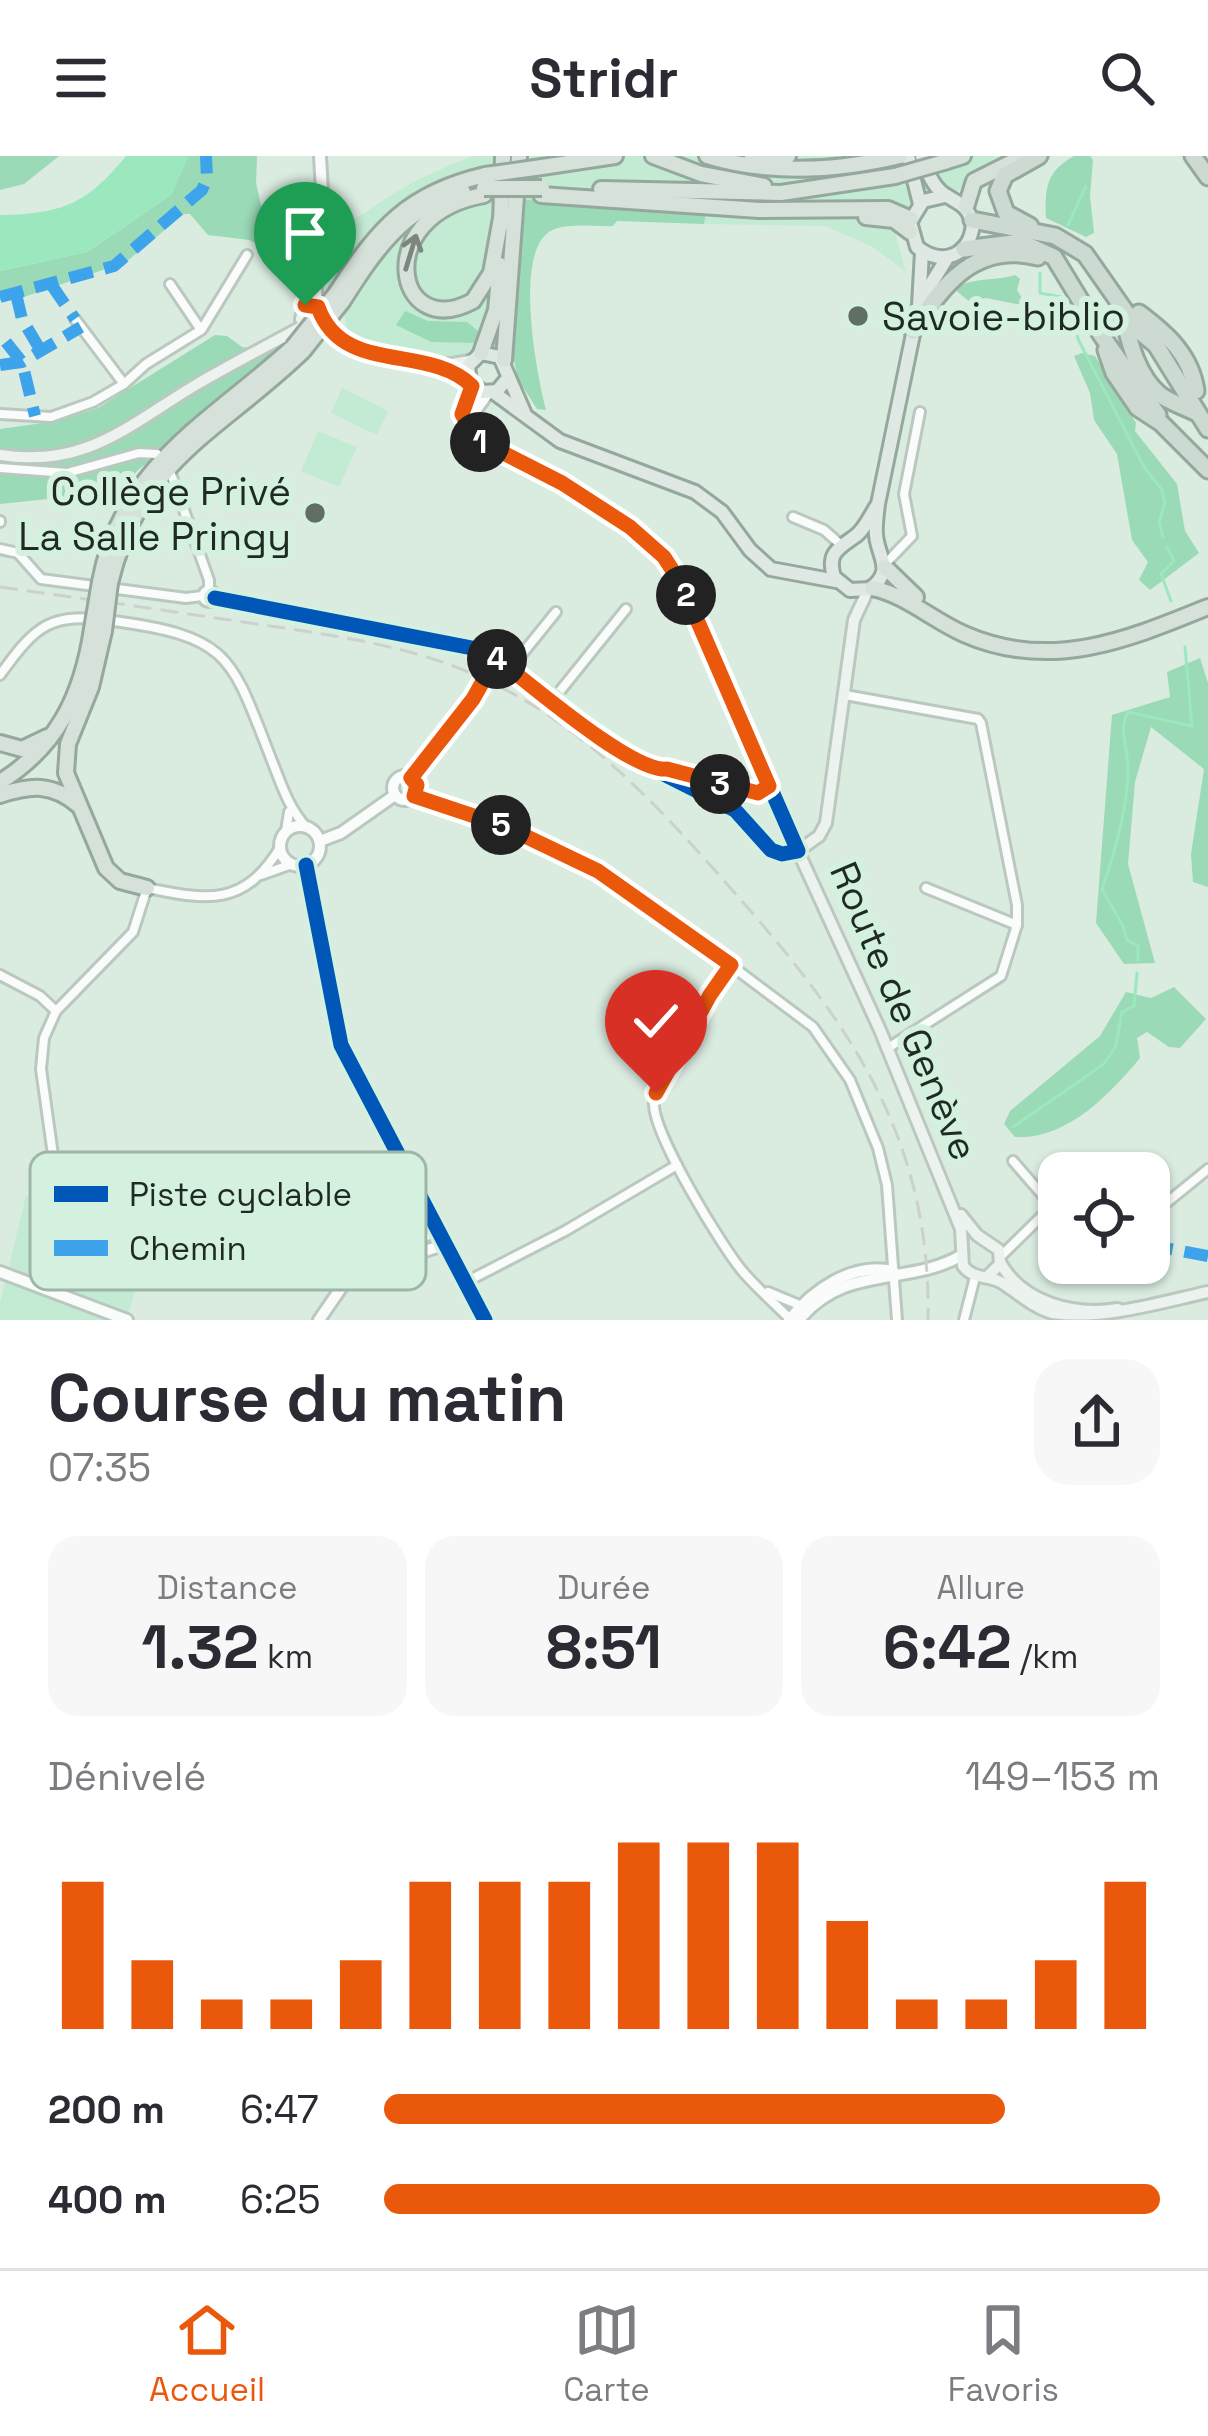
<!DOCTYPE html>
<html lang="fr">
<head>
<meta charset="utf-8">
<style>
  :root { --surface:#fff; --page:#f7f7f7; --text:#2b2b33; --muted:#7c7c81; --line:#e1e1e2; --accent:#ea580c }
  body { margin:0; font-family:"Space Grotesk",sans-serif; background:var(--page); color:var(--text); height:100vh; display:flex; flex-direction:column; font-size:45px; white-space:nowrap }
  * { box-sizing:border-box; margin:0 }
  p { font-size:39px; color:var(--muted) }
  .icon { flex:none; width:66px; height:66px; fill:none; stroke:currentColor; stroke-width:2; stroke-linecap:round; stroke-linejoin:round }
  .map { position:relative; height:1164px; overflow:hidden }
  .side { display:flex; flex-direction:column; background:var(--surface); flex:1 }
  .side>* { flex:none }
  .controls { position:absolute; left:1038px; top:996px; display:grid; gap:24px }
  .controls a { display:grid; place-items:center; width:132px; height:132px; border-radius:24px; background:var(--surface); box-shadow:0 3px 9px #0004; font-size:60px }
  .pin { position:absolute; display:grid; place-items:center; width:102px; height:102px; color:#fff; margin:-123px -51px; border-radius:50% 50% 50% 0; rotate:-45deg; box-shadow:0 0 12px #0007 }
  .pin .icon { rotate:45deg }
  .km { position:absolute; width:60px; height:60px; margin:-30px; border-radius:50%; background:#222; color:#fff; font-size:33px; line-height:60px; text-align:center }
  .round { display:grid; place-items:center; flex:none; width:126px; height:126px; border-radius:36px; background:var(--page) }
  .head { display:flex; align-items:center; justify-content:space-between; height:204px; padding:0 48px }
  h1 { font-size:66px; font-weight:700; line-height:90px }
  .metrics { display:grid; grid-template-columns:repeat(3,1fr); gap:18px; height:204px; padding:12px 48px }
  .metrics div { display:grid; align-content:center; border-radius:30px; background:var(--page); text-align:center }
  .metrics b { font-size:60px; font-weight:700 }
  .metrics small { font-size:33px; font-weight:400 }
  .metrics p { font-size:33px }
  .chart { height:336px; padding:24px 48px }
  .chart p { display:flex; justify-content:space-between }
  .chart svg { width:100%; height:216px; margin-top:12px; stroke:var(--accent); stroke-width:6 }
  ul { padding:0 48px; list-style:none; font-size:39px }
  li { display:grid; grid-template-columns:192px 144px 1fr; align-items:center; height:90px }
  li i { height:30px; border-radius:15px; background:var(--accent) }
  header { display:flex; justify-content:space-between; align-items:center; height:156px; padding:0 48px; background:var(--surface); font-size:54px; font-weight:700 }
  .tab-bar { display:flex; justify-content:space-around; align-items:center; height:168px; border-top:3px solid var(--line); background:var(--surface); font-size:33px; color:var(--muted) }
  .tab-bar a { display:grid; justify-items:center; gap:6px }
  .tab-bar .active { color:var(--accent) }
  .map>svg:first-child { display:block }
  .green { fill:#c3ebd3 }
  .forest { fill:#9adab7 }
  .water { fill:#9be8be }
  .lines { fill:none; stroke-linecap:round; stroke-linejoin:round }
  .stream { stroke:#9be8be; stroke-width:3 }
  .minor-casing { stroke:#bbc8bf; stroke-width:14 }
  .tertiary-casing { stroke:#bbc8bf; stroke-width:16 }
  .secondary-casing { stroke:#bbc8bf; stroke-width:16 }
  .primary-casing { stroke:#95a89d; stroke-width:18 }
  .trunk-casing { stroke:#95a89d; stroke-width:20 }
  .motorway-casing { stroke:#95a89d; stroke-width:21 }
  .minor { stroke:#f9fcfa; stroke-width:8 }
  .tertiary { stroke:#f9fcfa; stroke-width:10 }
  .secondary { stroke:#ecf2ee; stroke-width:10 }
  .primary { stroke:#dfe8e3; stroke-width:12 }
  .trunk { stroke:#d6e1da; stroke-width:14 }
  .motorway { stroke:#ccdad2; stroke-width:15 }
  .rail { stroke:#ccd1cd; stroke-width:3; stroke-dasharray:18 9; stroke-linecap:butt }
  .trunk-bridge-casing { stroke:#95a89d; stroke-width:20; stroke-linecap:butt }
  .trunk-bridge { stroke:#d6e1da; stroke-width:14 }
  .quiet { stroke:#3da3ea; stroke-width:12; stroke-dasharray:24 12; stroke-linecap:butt }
  .cycleway-casing { stroke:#d4f1df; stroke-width:22 }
  .cycleway { stroke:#0057b8; stroke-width:15 }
  .oneway { stroke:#7a867e }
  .route-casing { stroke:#fff; stroke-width:24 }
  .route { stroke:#ea580c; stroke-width:15 }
  .poi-dot { fill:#606e65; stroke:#d4f1df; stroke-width:4.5 }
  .labels { text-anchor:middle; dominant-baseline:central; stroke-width:12; stroke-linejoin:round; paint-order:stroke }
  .poi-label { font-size:39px; fill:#1f2a23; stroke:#d4f1df; text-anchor:start }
  .street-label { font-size:39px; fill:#1f2a23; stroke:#d4f1df }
  .key { fill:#d4f1df; stroke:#9eb5a7; stroke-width:3 }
  .key-label { font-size:33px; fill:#1f2a23 }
</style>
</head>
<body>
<header><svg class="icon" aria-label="menu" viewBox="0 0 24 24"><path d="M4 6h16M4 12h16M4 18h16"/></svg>Stridr<svg class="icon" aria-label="search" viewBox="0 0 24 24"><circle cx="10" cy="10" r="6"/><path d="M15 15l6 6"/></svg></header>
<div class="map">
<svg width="1208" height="1164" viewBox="0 0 1208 1164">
  <rect width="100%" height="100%" fill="#daebe0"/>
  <g class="green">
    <path d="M473,0H1030L980,27L890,58L906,116L873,91L825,70L704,68L705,57L520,43L512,196L480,191L456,205L435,203L373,190L349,180L345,162L327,137L334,73C361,62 370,52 393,38C419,22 444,11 473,0Z"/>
    <polygon points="342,232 388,255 377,279 331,257"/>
    <polygon points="318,275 357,291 339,331 301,315"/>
    <polygon points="26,1040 153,1067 127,1164 0,1164 0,1147"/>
  </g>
  <g class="forest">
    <polygon points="0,0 59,0 24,28 0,34"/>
    <polygon points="188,0 257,0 256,27 271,94 249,84 208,79 190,58 184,58 126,106 21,142 0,145 0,115 87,96 171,39"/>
    <path d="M1074,0H1090L1093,4L1090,40L1094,77L1086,81L1046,62C1045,31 1046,16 1074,0Z"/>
    <path d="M520,43L706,56L704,68L617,65L613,70C596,71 571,67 555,73C511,87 537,220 546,254L537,253L518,223L512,196Z"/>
    <path d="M1015,119L1020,123L1017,134L1027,150L986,142L970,146L954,133C975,120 992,126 1015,119Z"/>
    <polygon points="405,155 428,165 467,166 478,175 477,187 431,186 396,169"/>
    <polygon points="215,179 227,180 242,191 279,196 137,315 107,349 95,338 0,348 0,273 57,265 98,252"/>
    <polygon points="1082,197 1095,200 1136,267 1135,275 1177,328 1185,375 1199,397 1150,434 1139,424 1148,406 1132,384 1117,298 1094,264 1090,237 1074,200"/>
    <polygon points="1200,502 1208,527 1208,731 1193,726 1191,698 1204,613 1151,571 1135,626 1128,708 1155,807 1124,808 1096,767 1112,559 1170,541 1167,516"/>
    <path d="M1174,831L1206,863L1180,892L1169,891L1147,876L1137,882L1140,902C1110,938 1067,984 1015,981L1004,968L1010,955L1100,880L1126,836L1151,842Z"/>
  </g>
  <path class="water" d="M126,0H188L171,39L87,96L0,115V59C62,58 87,48 126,0Z"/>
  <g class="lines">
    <g class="stream">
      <polyline points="1068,69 1086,30"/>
      <polyline points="1040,117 1040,137 1061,141 1068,147 1078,183 1144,311 1162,334 1165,347 1159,366 1163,381"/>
      <polyline points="1167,391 1174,405 1161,418 1171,445"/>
      <path d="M1138,804V790L1127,784L1123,770L1102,733C1115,696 1128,651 1128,612C1128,591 1118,575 1128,556L1192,570L1185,491"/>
      <polyline points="1013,971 1104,908 1116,890 1122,856 1134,850 1137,817"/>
    </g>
    <g class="minor-casing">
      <g id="minor">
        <polyline points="202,173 247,99"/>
        <polyline points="124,228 146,208 201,174 170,128"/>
        <polyline points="0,258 51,261 93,246 124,228 75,163"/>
        <polyline points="0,312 67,317 139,297 157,298"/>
        <polyline points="171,318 209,424 209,433"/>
        <polyline points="793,361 824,374 840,388"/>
        <polyline points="0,366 0,365"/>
        <polyline points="0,393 18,397 41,423 186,442 202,440"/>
        <polyline points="886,407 912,380 904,338 920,256"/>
        <circle cx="209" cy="440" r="6"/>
        <polyline points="215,442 472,492 496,503"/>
        <polyline points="510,513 556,456"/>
        <path d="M0,519C37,468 50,456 114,465C231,481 231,500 272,605C282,630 288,650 305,670"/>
        <polyline points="845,539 978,563 981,567 1017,749 1017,769 1001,820 888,892"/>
        <polyline points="552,545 626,453"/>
        <polyline points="661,614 758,637 769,630"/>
        <polyline points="414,640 504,670 598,714 668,762 813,871 850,924 878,992 887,1029 897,1164"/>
        <polyline points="286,675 289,656"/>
        <polyline points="261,719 292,708"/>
        <polyline points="926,732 1017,769"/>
        <path d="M732,809C714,833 657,920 654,946C651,975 723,1093 744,1117C757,1132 775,1148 790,1163"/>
        <polyline points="0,819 40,840 56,855"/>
        <path d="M53,999L41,913L44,882L56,855L133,776L147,732C207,744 244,752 281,690"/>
        <polyline points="1013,1005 1059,1058"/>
        <polyline points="1149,1061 1208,1013"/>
        <polyline points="446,1088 485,1164"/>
        <polyline points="1000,1101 1050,1052"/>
        <polyline points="466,1126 565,1075 677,1009"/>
        <polyline points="768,1136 804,1151"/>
        <polyline points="964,1164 975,1121"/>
      </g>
    </g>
    <g class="tertiary-casing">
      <g id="tertiary">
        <polyline points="316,149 316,118 324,72 320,0"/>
        <polyline points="465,269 488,237"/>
        <circle cx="405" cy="632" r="12"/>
        <polyline points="411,622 473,543 496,503 585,571 642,607 735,654 771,694 782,698 798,695 675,418 655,392 614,360 562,327 476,283 462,258 472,229"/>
        <circle cx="300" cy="690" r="20"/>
        <polyline points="320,685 341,677 395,639"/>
        <polyline points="306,709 341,889 446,1088 422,1096 403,1093"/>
        <polyline points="0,1116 127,1164"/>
        <polyline points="319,1164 350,1119 363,1108 403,1093 438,1072"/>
        <path d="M789,1164C813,1134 852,1106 893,1115"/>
        <path d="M799,1164C845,1107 908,1131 962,1099"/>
      </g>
    </g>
    <g class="secondary-casing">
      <g id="secondary">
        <path d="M323,163C351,205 425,217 472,204"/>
        <polyline points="312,169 301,163 304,151 316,149 321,161"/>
        <path d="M0,299C85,312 126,271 194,230C231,208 269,189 307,168"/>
        <path d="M868,434L854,464L826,667L819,680L798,695L880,874L961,1073L963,1110C975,1125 989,1118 1004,1128C1020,1139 1033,1151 1052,1157C1103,1164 1158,1147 1208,1136"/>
        <polyline points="961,1059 977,1079 999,1094 1000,1108 988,1120"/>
        <path d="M1000,1106C1022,1147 1074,1160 1118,1153"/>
      </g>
    </g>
    <g class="primary-casing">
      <g id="primary">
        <polyline points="908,0 920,48"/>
        <path d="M922,0C926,13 932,30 944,38C959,48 967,48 973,68C970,100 942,111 917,91L910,66L923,45L945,40"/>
        <polyline points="923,141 947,102"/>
        <polyline points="507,223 497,235 483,236 470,226 468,210 481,197 500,201 524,256"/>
        <polyline points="493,236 560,285 695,336 722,356 750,394 771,413 836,425"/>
        <path d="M878,348C871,358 864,375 854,381C837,393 827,398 834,421L850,434L870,433C895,414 878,402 876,379C875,369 877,358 878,348L919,149L922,96"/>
      </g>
    </g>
    <g class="trunk-casing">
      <g id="trunk">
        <polyline points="653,0 701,18 764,30"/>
        <path d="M707,0C770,19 837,15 900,0"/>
        <polyline points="751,4 788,0"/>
        <polyline points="944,6 963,0"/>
        <polyline points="535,12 615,0"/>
        <polyline points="601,33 781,37 895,20"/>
        <path d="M484,39C370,59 395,187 473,145L491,117L501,62"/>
        <polyline points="541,39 759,54 888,53 911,63"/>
        <polyline points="966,51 974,25 1024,0"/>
        <polyline points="866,61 894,64 910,76"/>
        <polyline points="501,69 503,0"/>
        <path d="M337,136C378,72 408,37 485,19"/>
        <path d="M342,146C374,96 403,51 463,36"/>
        <polyline points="481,197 496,154 500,109"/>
        <polyline points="504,204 519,0"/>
        <polyline points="885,411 916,441"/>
        <path d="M100,426C122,308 212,265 293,191"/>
        <path d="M110,427C140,302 218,277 303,195"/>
        <path d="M872,432C906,439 932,464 964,478C1050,516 1127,484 1208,451"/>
        <polyline points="104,475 91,531 68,588 66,617 106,712 120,725 147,732"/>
        <polyline points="0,587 22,593 47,581"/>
        <path d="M0,626C58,590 82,539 92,473"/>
        <path d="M0,639C31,629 52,627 78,649"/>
      </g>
    </g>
    <g class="motorway-casing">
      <g id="motorway">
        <polyline points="1193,0 1208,21"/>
        <polyline points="972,64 1055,80 1085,98 1139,175 1156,189 1208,273"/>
        <polyline points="1030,70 1006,57 998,35 1005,19 1039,0"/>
        <polyline points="964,93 1021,86 1054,101 1102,180 1158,259"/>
        <path d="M1122,156C1129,184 1136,218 1159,238C1169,246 1185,251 1195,256"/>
        <path d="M1139,157C1167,178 1191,199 1196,235"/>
        <path d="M913,175C942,129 976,85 1038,101"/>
        <polyline points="1106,194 1114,217 1138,252 1161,267 1208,314"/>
      </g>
    </g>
    <use href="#minor" class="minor"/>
    <use href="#tertiary" class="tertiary"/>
    <use href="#secondary" class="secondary"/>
    <use href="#primary" class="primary"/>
    <use href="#trunk" class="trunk"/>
    <use href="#motorway" class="motorway"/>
    <path class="rail" d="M0,431C81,442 162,454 243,466C315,477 388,485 456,511C562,552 637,627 711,710C834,848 932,967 928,1164"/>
    <g class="trunk-bridge-casing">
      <g id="trunk-bridge">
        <polyline points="485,19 535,12"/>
        <polyline points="895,20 944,6"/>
        <polyline points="484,32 542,32"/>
        <polyline points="293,191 337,136"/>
        <polyline points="303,195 342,146"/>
        <polyline points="92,473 100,426"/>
        <polyline points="104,475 110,427"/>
      </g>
    </g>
    <use href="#trunk-bridge" class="trunk-bridge"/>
    <g class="quiet">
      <polyline points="51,128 75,163"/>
      <polyline points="16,138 22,163 41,195"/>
      <polyline points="0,141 114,110 202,34 207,22 206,0"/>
      <polyline points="6,186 22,206 35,260"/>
      <polyline points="0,209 22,206 81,171"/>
      <polyline points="1149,1089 1208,1100"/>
    </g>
    <g class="cycleway-casing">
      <g id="cycleway">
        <path d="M465,269C484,294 517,304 544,317C595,343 654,378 682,429L798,695L782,698L771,694L735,654L642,607L510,513"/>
        <polyline points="215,442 472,492"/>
        <polyline points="306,709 341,889 485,1164"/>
      </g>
    </g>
    <use href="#cycleway" class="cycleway"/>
  </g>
  <defs><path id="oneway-shaft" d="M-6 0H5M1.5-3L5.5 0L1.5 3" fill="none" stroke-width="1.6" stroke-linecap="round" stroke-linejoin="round" transform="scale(3)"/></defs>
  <use class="oneway" href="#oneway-shaft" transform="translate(411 96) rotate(-73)"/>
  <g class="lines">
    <g class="route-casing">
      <path id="route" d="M305,149L318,151C342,220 428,187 472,230L462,258L476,283L562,327L630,371L664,401L682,429L769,630L758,637L667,613C632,617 528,526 496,502L473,543L411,622L417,629L414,640L504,670L598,715L731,809L710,839L656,937"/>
    </g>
    <use href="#route" class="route"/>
  </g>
  <g class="poi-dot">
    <circle cx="858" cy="160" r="12"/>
    <circle cx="315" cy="357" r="12"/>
  </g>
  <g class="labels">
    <g class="poi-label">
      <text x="882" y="160">Savoie-biblio</text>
      <text x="291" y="335" text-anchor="end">Collège Privé<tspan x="291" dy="45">La Salle Pringy</tspan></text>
    </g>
    <g class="street-label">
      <text transform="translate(904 855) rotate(67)">Route de Genève</text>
    </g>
  </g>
  <rect x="30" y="996" width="396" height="138" rx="18" class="key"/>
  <rect x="54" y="1030" width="54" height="16" fill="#0057b8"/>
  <rect x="54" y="1084" width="54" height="16" fill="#3da3ea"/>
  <g class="key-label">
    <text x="129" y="1050">Piste cyclable</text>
    <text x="129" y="1104">Chemin</text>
  </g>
</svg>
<div class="controls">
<a><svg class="icon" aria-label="locate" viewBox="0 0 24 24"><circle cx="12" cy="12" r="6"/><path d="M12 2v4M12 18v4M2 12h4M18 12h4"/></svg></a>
</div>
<div class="pin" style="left:305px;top:149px;background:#1e9e55"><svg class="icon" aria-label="arrive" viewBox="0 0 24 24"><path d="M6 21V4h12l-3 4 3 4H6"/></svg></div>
<div class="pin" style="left:656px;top:937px;background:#d93025"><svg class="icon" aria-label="check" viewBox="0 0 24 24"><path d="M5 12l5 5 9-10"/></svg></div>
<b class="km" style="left:480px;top:286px">1</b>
<b class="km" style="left:686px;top:439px">2</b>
<b class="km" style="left:720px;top:628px">3</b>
<b class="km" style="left:497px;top:503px">4</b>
<b class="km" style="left:501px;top:669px">5</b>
</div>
<section class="side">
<div class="head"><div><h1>Course du matin</h1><p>07:35</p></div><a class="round"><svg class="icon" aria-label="share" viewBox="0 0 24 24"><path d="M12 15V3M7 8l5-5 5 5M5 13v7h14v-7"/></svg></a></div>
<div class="metrics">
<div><p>Distance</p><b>1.32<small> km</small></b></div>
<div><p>Durée</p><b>8:51</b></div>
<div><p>Allure</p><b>6:42<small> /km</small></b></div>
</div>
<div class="chart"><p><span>Dénivelé</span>149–153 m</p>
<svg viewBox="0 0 160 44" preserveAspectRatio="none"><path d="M5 44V14M15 44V30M25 44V38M35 44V38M45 44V30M55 44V14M65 44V14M75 44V14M85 44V6M95 44V6M105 44V6M115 44V22M125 44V38M135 44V38M145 44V30M155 44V14"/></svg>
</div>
<ul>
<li><b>200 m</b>6:47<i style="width:80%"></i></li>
<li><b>400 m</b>6:25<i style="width:100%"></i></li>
</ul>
</section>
<nav class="tab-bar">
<a class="active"><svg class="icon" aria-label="home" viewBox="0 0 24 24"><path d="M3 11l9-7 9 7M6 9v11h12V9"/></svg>Accueil</a>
<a><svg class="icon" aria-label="map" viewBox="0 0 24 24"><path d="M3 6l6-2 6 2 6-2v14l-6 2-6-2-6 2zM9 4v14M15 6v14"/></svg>Carte</a>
<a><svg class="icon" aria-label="saved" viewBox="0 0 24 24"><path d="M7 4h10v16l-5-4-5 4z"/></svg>Favoris</a>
</nav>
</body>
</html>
